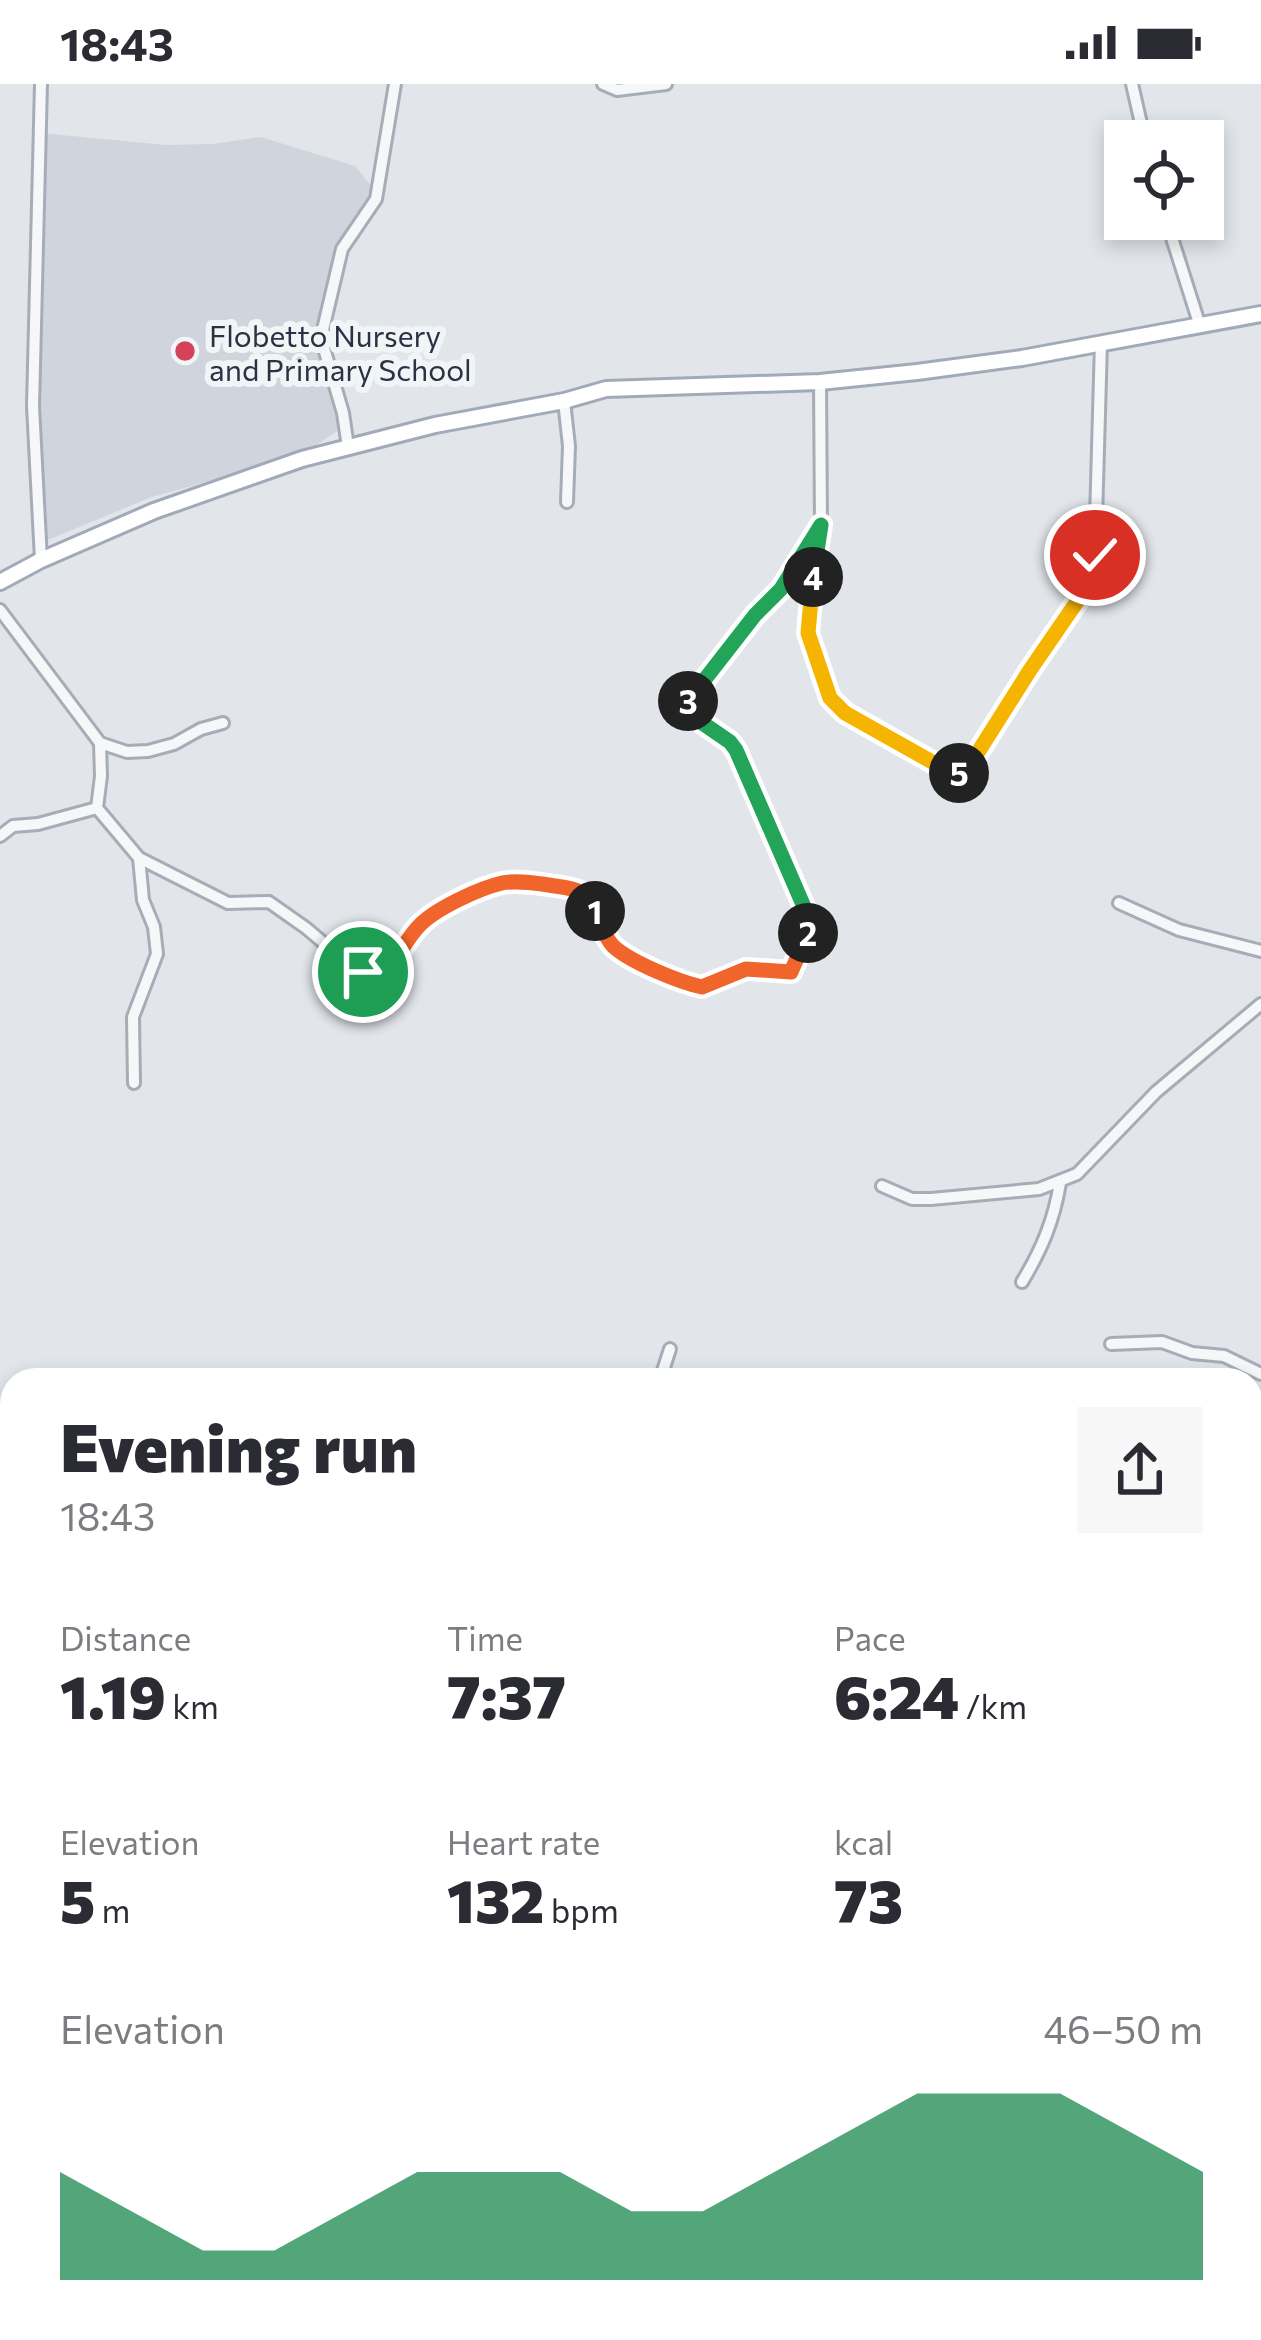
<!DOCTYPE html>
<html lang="en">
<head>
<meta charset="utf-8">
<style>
  :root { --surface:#fff; --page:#f7f7f7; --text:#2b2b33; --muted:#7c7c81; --accent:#0b8043 }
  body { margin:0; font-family:Commissioner,sans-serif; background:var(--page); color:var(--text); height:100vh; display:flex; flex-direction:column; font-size:45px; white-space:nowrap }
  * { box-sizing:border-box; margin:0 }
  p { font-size:39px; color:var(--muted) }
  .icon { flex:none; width:66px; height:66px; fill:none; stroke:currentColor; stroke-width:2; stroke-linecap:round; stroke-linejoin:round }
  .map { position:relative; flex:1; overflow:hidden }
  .panel { position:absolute; left:0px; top:1284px; width:1263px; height:972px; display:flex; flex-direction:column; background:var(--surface); border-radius:36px 36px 0 0; box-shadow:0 6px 18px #0003 }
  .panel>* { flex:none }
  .tools { position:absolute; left:1104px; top:36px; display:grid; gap:24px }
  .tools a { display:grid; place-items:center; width:120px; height:120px; border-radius:0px; background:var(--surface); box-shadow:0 6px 18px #0003; font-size:60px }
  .pin { position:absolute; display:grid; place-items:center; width:102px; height:102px; color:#fff; margin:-51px; border:6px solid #fff; border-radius:50%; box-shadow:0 3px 12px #0007 }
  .km { position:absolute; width:60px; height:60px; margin:-30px; border-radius:50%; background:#222; color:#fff; font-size:33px; line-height:60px; text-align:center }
  .round { display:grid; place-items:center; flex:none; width:126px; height:126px; border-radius:0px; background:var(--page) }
  .overview { display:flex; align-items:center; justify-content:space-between; height:204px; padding:0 60px }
  h1 { font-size:66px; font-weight:800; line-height:90px }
  .metrics { display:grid; grid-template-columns:repeat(3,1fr); gap:18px; height:204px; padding:12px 60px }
  .metrics div { display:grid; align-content:center }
  .metrics b { font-size:60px; font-weight:800 }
  .metrics small { font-size:33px; font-weight:400 }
  .metrics p { font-size:33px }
  .chart { height:336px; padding:24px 60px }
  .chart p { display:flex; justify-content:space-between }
  .chart svg { width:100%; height:216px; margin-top:12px; fill:var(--accent); opacity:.7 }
  .status { display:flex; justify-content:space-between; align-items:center; height:84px; padding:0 60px; background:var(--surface); direction:ltr }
  .status svg { height:33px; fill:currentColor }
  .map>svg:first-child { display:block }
  .built { fill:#d0d5dd }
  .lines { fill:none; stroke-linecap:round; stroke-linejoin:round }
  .minor-casing { stroke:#a7adb6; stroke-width:16 }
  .major-casing { stroke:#a1aab8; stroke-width:20 }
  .minor { stroke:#f5f7f9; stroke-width:10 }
  .major { stroke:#fff; stroke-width:14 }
  .split-1-casing { stroke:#fff; stroke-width:24 }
  .split-2-casing { stroke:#fff; stroke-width:24 }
  .split-3-casing { stroke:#fff; stroke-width:24 }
  .split-4-casing { stroke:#fff; stroke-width:24 }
  .split-5-casing { stroke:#fff; stroke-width:24 }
  .split-6-casing { stroke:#fff; stroke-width:24 }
  .split-1 { stroke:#f0652b; stroke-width:15 }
  .split-2 { stroke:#f0652b; stroke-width:15 }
  .split-3 { stroke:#22a559; stroke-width:15 }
  .split-4 { stroke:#22a559; stroke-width:15 }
  .split-5 { stroke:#f5b400; stroke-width:15 }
  .split-6 { stroke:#f5b400; stroke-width:15 }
  .poi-dot { fill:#d5435a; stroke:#f2f5f8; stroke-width:4.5 }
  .labels { text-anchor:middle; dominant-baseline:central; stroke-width:12; stroke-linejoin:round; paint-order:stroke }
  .poi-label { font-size:30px; fill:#293344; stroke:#f2f5f8; text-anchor:start }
</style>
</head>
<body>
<div class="status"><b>18:43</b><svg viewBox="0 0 49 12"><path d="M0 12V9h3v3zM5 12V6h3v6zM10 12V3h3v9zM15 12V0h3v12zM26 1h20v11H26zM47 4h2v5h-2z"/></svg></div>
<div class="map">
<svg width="1261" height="2256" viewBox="0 0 1261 2256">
  <rect width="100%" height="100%" fill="#e2e6eb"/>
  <polygon class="built" points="41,49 166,61 212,60 261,53 355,82 377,109 341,153 323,243 340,290 345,342 301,371 149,414 36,461"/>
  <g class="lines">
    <g class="minor-casing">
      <g id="minor">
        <polyline points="603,0 617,6 666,0"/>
        <polyline points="1132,0 1145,57"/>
        <polyline points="1166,135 1199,239"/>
        <path d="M820,298L821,441L808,538C808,558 821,603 834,619C846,633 940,684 960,689L968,684C988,651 1008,618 1029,586C1054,549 1087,516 1095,471L1101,258"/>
        <polyline points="564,317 569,362 567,418"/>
        <polyline points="348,363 343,329 321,254 342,165 376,115 395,0"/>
        <polyline points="41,476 33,322 41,0"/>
        <polyline points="0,526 100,659 127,668 148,667 174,660 201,645 223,639"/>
        <path d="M100,659L101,692L97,724L139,774L228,819L269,818L306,844L332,866L343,882L357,888L378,887L392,878L419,842L439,828L499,799L514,798L573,805L583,809L590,814L603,848L619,867L695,902L712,900L745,885L789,889C801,878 812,849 808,832L734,661L682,625L756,531L781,505L821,441"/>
        <polyline points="0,752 13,742 38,740 97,724"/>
        <polyline points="1119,819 1179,846 1261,867"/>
        <polyline points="134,999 133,933 157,870 154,843 143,816 139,774"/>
        <polyline points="882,1102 912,1115 931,1115 1039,1105 1077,1090 1156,1008 1261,920"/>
        <path d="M1022,1198C1042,1165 1054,1136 1060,1099"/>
        <polyline points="1111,1260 1162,1258 1192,1269 1224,1272 1261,1290"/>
        <polyline points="660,1296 670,1265"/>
        <polyline points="0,1561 12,1552"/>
        <polyline points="0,1927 12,1920"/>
        <polyline points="0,2214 12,2217"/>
        <polyline points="100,2244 120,2256"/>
        <polyline points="967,2244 969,2256"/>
        <polyline points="259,2256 267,2244"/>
        <polyline points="797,2256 820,2244"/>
      </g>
    </g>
    <g class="major-casing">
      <polyline id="major" points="0,498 41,476 154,427 302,375 435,341 564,317 606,305 820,298 917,288 1022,274 1261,230"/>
    </g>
    <use href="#minor" class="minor"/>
    <use href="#major" class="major"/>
  </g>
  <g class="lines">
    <g class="split-1-casing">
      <path id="split-1" d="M363,888C398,885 398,865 418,843C434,825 480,804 502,799C517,796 534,799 549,801C572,805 585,803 595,827"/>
    </g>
    <g class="split-2-casing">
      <path id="split-2" d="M595,827C600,839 604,852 613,862C630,878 679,898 702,903L746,885L791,888L808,849"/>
    </g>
    <g class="split-3-casing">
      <polyline id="split-3" points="688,617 682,625 730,658 736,666 808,832 808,849"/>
    </g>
    <g class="split-4-casing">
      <polyline id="split-4" points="688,617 755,531 781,505 821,441 813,493"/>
    </g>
    <g class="split-5-casing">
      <polyline id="split-5" points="813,493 808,549 830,614 845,629 934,679 959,689"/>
    </g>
    <g class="split-6-casing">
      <polyline id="split-6" points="959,689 968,684 1030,586 1085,506 1095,471"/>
    </g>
    <use href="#split-1" class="split-1"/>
    <use href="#split-2" class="split-2"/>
    <use href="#split-3" class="split-3"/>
    <use href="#split-4" class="split-4"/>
    <use href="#split-5" class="split-5"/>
    <use href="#split-6" class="split-6"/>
  </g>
  <circle class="poi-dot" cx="185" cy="267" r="12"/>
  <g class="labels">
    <g class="poi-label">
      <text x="209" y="250">Flobetto Nursery<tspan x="209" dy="34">and Primary School</tspan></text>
    </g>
  </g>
</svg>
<div class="tools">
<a><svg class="icon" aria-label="locate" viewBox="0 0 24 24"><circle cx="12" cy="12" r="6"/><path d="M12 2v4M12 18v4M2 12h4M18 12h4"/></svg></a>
</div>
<div class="pin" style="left:363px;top:888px;background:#1e9e55"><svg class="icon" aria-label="arrive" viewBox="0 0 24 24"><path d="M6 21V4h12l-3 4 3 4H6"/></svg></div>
<div class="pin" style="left:1095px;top:471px;background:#d93025"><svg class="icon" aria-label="check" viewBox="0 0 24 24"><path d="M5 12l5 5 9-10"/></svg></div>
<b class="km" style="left:595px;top:827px">1</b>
<b class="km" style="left:808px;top:849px">2</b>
<b class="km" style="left:688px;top:617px">3</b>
<b class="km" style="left:813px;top:493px">4</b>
<b class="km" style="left:959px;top:689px">5</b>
<section class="panel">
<div class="overview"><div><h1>Evening run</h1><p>18:43</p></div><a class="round"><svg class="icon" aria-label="share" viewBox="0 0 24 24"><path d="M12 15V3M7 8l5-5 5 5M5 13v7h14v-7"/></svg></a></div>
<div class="metrics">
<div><p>Distance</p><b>1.19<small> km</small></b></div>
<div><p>Time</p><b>7:37</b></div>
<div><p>Pace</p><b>6:24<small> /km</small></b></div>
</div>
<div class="metrics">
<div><p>Elevation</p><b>5<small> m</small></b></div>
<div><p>Heart rate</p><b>132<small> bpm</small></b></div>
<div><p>kcal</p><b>73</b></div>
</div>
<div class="chart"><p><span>Elevation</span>46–50 m</p>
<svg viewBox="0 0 160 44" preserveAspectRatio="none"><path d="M0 44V22L10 30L20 38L30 38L40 30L50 22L60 22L70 22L80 30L90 30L100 22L110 14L120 6L130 6L140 6L150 14L160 22V44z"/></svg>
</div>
</section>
</div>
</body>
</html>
